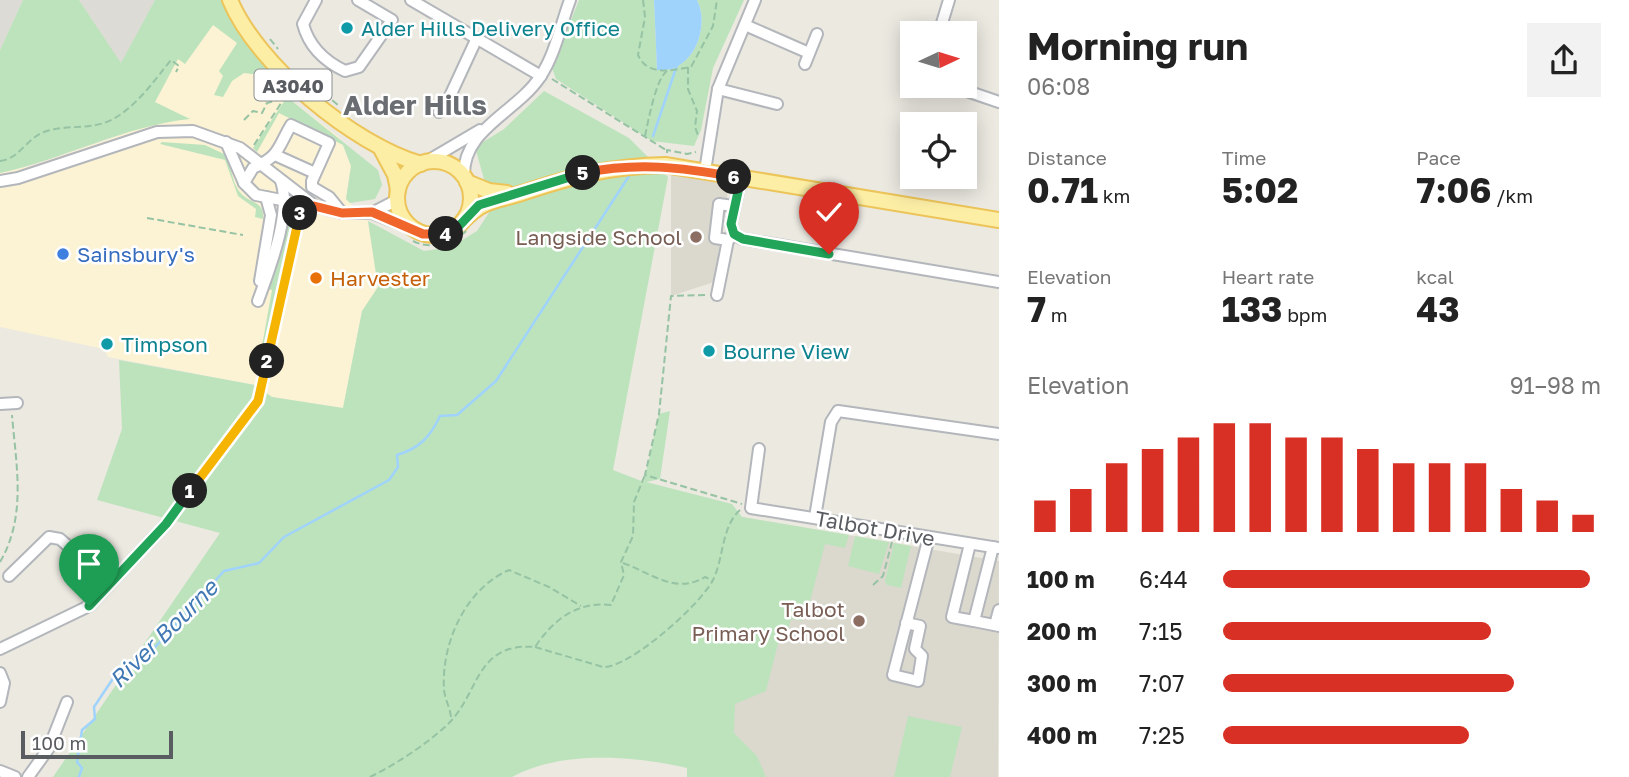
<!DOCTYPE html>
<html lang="en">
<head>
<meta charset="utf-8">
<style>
  :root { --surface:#fff; --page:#f2f2f2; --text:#222; --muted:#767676; --accent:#d93025 }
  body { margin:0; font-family:"Golos Text",sans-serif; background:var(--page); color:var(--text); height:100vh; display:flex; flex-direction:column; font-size:26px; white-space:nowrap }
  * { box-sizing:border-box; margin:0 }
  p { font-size:23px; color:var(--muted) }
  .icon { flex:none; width:38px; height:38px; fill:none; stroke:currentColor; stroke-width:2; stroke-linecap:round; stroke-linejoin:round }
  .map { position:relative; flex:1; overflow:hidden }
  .drawer { display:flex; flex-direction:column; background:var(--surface); width:630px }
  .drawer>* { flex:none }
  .needle { width:46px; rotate:86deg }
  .fabs { position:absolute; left:900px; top:21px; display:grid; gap:14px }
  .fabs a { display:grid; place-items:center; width:77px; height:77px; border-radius:0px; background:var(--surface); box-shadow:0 4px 18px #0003; font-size:35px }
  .scale { position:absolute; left:21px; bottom:18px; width:152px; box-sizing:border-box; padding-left:7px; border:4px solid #595c61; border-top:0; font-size:19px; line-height:24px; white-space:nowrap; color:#595c61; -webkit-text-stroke:5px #fff; paint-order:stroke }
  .pin { position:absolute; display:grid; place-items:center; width:60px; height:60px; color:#fff; margin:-72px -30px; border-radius:50% 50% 50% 0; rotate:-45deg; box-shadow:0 0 7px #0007 }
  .pin .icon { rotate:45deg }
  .km { position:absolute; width:35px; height:35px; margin:-18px; border-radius:50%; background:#222; color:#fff; font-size:19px; line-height:35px; text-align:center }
  .round { display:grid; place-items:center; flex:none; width:74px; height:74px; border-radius:0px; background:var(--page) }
  .head { display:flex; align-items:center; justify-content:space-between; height:119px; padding:0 28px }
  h1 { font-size:38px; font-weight:700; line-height:52px }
  .figures { display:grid; grid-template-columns:repeat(3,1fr); gap:10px; height:119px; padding:7px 28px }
  .figures div { display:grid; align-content:center }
  .figures b { font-size:35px; font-weight:700 }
  .figures small { font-size:19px; font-weight:400 }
  .figures p { font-size:19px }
  .chart { height:196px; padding:14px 28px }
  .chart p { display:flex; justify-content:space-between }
  .chart svg { width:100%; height:126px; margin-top:7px; stroke:var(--accent); stroke-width:6 }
  ul { padding:0 28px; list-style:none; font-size:23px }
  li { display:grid; grid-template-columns:112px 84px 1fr; align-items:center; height:52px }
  li i { height:18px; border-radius:9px; background:var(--accent) }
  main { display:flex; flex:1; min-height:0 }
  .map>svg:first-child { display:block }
  .commercial { fill:#fcf3d4 }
  .industrial { fill:#dddbd5 }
  .education { fill:#dbd8ce }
  .green { fill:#bde3bd }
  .water { fill:#a0d3fc }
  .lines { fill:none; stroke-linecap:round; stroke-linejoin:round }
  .stream { stroke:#a0d3fc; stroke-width:2.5 }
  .minor-casing { stroke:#b3b6bb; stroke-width:14 }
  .major-casing { stroke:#ecc459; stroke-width:18 }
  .path { stroke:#96c3a3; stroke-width:2; stroke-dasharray:7 3.5; stroke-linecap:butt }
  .minor { stroke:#fff; stroke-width:10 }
  .major { stroke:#fceea5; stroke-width:14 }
  .split-1-casing { stroke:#fff; stroke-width:14 }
  .split-2-casing { stroke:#fff; stroke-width:14 }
  .split-3-casing { stroke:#fff; stroke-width:14 }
  .split-4-casing { stroke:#fff; stroke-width:14 }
  .split-5-casing { stroke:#fff; stroke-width:14 }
  .split-6-casing { stroke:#fff; stroke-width:14 }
  .split-7-casing { stroke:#fff; stroke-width:14 }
  .split-1 { stroke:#22a559; stroke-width:9 }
  .split-2 { stroke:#f5b400; stroke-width:9 }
  .split-3 { stroke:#f5b400; stroke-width:9 }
  .split-4 { stroke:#f0652b; stroke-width:9 }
  .split-5 { stroke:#22a559; stroke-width:9 }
  .split-6 { stroke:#f0652b; stroke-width:9 }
  .split-7 { stroke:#22a559; stroke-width:9 }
  .culture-dot { fill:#0f9aa8; stroke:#fff; stroke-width:2.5 }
  .education-dot { fill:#8d6e63; stroke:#fff; stroke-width:2.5 }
  .shop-dot { fill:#3f7fe0; stroke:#fff; stroke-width:2.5 }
  .food-dot { fill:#e8710a; stroke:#fff; stroke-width:2.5 }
  .labels { text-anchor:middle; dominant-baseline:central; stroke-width:5; stroke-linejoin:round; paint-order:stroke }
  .shield { fill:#fff; stroke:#8b8d90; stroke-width:2 }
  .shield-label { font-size:19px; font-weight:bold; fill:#595c61 }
  .culture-label { font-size:21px; fill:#0d838f; stroke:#fff; text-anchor:start }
  .education-label { font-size:21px; fill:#785e54; stroke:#fff; text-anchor:end }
  .shop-label { font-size:21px; fill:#366cbe; stroke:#fff; text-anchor:start }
  .food-label { font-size:21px; fill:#c56008; stroke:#fff; text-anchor:start }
  .street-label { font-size:21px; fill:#595c61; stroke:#fff }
  .water-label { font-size:23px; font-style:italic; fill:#4179b4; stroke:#fff }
  .district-label { font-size:28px; font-weight:bold; fill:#6a6e73; stroke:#fff }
</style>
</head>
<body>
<main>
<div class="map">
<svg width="999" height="777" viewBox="0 0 999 777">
  <rect width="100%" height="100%" fill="#ebe9e0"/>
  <polygon class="commercial" points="225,8 283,94 340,138 351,166 346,199 368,221 378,287 362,311 343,408 272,397 255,385 108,357 104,349 0,327 0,173 34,165 141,128 178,58 185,63"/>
  <g class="industrial">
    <polygon points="0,0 23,0 0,50"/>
    <polygon points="79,0 155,0 121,64"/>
  </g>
  <g class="education">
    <polygon points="671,171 730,178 714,282 671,296"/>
    <polygon points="742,517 999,561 998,777 687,777"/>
  </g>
  <g class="green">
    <path d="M23,0H79L121,63L155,0H221L283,94L265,102L268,86L259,75L244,73L232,81L223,97L214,95L223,76L219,71L237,43L213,25L185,64L178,59L155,102L190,119C124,126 64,159 0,173V50Z"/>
    <path d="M579,0H654L657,70C662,69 670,70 674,68C699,58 708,21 697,0H744L713,68L701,130L694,146L652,141L556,79L552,68Z"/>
    <path d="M544,91L629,138L668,177L613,470L644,482L659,414L670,411L660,479L646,482L732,504L742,517L849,535L845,548L825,544L810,602L802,621L791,619L785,641L779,640L766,691L735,704L734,733L757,756L766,777H687V768C635,756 561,750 512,777H53L220,533L97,500L122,429L119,360L255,385L272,290L267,289L278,264L286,222L292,223L259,388L272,397L343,408L362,311L378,287L368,221L424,251L451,247L477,231L492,208L475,147L504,129Z"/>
    <polygon points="287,97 378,170 382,185 375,199 350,203 346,199 351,166 343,145 279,113 257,152 253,148"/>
    <path d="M162,142L205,145L224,154C232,165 231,180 239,191C248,204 265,200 263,219L255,217L256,209L238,196L225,160L160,144Z"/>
    <polygon points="855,536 889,542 879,574 848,566"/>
    <polygon points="894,543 911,546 901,588 887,585 885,581"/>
    <polygon points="908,716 962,727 950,777 894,777"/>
  </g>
  <path class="water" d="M654,0H697C708,21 699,58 674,68C670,70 662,70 657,70Z"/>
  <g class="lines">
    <g class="stream">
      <polyline points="653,136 677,65"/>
      <path d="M79,777L82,768L77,762L82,730L95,719L94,707L114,677L133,667L157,645L224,571L259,563L284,537L389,480L398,467L397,455C420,448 430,437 440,416L457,415L496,381L629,176"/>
    </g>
    <g class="minor-casing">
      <g id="minor">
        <path d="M316,0L303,24C309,47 324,61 345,71L359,67L392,20L358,0"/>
        <polyline points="411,0 541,76"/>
        <polyline points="745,25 809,53"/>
        <polyline points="939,33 949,0"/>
        <polyline points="805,64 817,34"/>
        <polyline points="952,86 999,102"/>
        <polyline points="718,89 777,104"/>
        <polyline points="439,112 444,109 476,40"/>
        <polyline points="226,142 244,183"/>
        <polyline points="275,155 315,173"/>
        <polyline points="424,163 480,130"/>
        <polyline points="705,171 718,89 755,0"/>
        <path d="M464,177C462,129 516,113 540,77C555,55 561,24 570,0"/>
        <polyline points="741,178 731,224 734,235 743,239 999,282"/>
        <polyline points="0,181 18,178 157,132 193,131 240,148 315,206"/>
        <path d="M312,206L256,195L244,183L253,168C280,156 277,149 291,125L329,143L312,181V187L329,197L342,213"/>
        <polyline points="299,213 315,206 342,213 372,213 397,200"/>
        <polyline points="372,213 413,229"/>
        <polyline points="728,240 715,238 719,204 733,206"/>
        <polyline points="260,281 271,215 266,197"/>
        <polyline points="717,295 728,240 734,235"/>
        <path d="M258,301C269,270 292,213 281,181"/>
        <polyline points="0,404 17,403"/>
        <polyline points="759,449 751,508 999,548"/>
        <polyline points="815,517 831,422 838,411 999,434"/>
        <polyline points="970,544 952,617 974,621 993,547"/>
        <polyline points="9,576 49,537 60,539 110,583"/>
        <polyline points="974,621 999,626"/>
        <polyline points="906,623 920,626 915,649 922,656 918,681 893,675 929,537"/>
        <polyline points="995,625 999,610"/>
        <polyline points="0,649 89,606 166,524"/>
        <polyline points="0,673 4,683 0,702"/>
        <polyline points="0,771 15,777"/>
        <polyline points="28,777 49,748 67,702"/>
      </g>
    </g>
    <g class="major-casing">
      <g id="major">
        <path d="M230,0C257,65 354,145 421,164"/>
        <polyline points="380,147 395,175 398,190"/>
        <circle cx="434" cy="198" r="37"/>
        <polyline points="467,182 489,191 507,193"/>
        <path d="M465,219C485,199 497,201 522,193C573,176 611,166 665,165L999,220"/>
      </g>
    </g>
    <g class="path">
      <path d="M643,0L645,17L638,55C648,77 672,70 691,67L713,26L717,0"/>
      <polyline points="270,39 278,49"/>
      <polyline points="688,67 688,89 697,111 695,127 699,138"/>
      <polyline points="552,79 666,150"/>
      <polyline points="316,87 338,105"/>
      <polyline points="244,120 253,111 262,113 267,103 284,98"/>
      <path d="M645,136C648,122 656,78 667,71"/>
      <polyline points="254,145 287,94"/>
      <polyline points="667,153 667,150 687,154 696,152"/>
      <path d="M0,161C19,159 26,139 44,132C63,125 85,129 104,123C131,114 154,81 171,60L179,66L176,72"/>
      <polyline points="147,218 243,235"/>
      <path d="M413,241C430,250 453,244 466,231"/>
      <polyline points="705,295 671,296 659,414 645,475 742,504"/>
      <polyline points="173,514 258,401 296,223"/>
      <path d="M0,562C27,516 16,465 12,415"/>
      <path d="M623,563C651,573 676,595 705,577L712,580"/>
      <polyline points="873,585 883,576 892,542"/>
      <path d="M535,647L603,667C630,668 701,604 713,580C724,558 721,527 740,510"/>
      <path d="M451,717C450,708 445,699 444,690C441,644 465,589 509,570L549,587L581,606"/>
      <path d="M370,777C396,764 424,746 446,726C480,695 474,642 535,647C553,620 577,601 611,605L624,575L621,562L633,536L634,502L645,475"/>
    </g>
    <use href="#minor" class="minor"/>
    <use href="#major" class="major"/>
  </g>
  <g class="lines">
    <g class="split-1-casing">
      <polyline id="split-1" points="89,606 166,524 190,491"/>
    </g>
    <g class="split-2-casing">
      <polyline id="split-2" points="190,491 258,401 267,361"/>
    </g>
    <g class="split-3-casing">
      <polyline id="split-3" points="267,361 300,213"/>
    </g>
    <g class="split-4-casing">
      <polyline id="split-4" points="300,213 314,206 342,213 372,212 423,234 446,234"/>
    </g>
    <g class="split-5-casing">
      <polyline id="split-5" points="446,234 459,226 479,205 583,173"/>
    </g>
    <g class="split-6-casing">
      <path id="split-6" d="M583,173C637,162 681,167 734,177"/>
    </g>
    <g class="split-7-casing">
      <polyline id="split-7" points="734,177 741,178 731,224 734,234 743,239 829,254"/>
    </g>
    <use href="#split-1" class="split-1"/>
    <use href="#split-2" class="split-2"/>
    <use href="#split-3" class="split-3"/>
    <use href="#split-4" class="split-4"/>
    <use href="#split-5" class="split-5"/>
    <use href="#split-6" class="split-6"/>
    <use href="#split-7" class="split-7"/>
  </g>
  <g class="culture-dot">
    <circle cx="347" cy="28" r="7"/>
    <circle cx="107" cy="344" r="7"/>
    <circle cx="709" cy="351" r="7"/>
  </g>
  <g class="education-dot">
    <circle cx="696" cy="237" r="7"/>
    <circle cx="859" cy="621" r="7"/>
  </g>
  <circle class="shop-dot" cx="63" cy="254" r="7"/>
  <circle class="food-dot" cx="316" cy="278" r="7"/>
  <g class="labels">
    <rect class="shield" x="254.5" y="69.5" width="77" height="31" rx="5"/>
    <g class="shield-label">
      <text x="293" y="85">A3040</text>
    </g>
    <g class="culture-label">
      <text x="361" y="28">Alder Hills Delivery Office</text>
      <text x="121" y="344">Timpson</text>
      <text x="723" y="351">Bourne View</text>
    </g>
    <g class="education-label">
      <text x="682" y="237">Langside School</text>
      <text x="845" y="609">Talbot<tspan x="845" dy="24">Primary School</tspan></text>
    </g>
    <g class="shop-label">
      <text x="77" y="254">Sainsbury's</text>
    </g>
    <g class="food-label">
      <text x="330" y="278">Harvester</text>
    </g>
    <g class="street-label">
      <text transform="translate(875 528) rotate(10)">Talbot Drive</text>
    </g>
    <g class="water-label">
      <text transform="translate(163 633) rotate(-45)">River Bourne</text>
    </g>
    <g class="district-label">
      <text x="415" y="104">Alder Hills</text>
    </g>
  </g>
</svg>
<div class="fabs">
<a><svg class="needle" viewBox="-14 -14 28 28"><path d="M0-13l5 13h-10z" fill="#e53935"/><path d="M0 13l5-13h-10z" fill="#767676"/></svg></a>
<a><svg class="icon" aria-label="locate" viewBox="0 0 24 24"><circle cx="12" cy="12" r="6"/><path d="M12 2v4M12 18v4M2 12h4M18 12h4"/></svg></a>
</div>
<div class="scale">100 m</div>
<div class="pin" style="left:89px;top:606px;background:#1e9e55"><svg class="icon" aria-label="arrive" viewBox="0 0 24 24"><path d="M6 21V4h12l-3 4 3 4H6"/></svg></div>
<div class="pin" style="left:829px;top:254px;background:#d93025"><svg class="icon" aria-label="check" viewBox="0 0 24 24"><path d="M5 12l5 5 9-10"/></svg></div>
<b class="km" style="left:190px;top:491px">1</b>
<b class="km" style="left:267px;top:361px">2</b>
<b class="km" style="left:300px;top:213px">3</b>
<b class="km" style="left:446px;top:234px">4</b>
<b class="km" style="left:583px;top:173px">5</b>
<b class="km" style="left:734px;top:177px">6</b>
</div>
<section class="drawer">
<div class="head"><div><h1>Morning run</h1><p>06:08</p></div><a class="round"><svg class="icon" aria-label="share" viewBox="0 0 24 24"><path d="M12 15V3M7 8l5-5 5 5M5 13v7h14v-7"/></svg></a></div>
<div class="figures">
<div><p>Distance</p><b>0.71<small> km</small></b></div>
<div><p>Time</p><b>5:02</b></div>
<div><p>Pace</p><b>7:06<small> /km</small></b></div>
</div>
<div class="figures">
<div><p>Elevation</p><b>7<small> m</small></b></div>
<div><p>Heart rate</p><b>133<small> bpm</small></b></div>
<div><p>kcal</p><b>43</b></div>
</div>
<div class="chart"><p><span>Elevation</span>91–98 m</p>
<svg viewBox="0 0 160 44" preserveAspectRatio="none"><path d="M5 44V33M15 44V29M25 44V20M35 44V15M45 44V11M55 44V6M65 44V6M75 44V11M85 44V11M95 44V15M105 44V20M115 44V20M125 44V20M135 44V29M145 44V33M155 44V38"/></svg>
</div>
<ul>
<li><b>100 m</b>6:44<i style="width:97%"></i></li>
<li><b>200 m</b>7:15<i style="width:71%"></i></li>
<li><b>300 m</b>7:07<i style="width:77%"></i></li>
<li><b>400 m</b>7:25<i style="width:65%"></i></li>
</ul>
</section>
</main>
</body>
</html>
